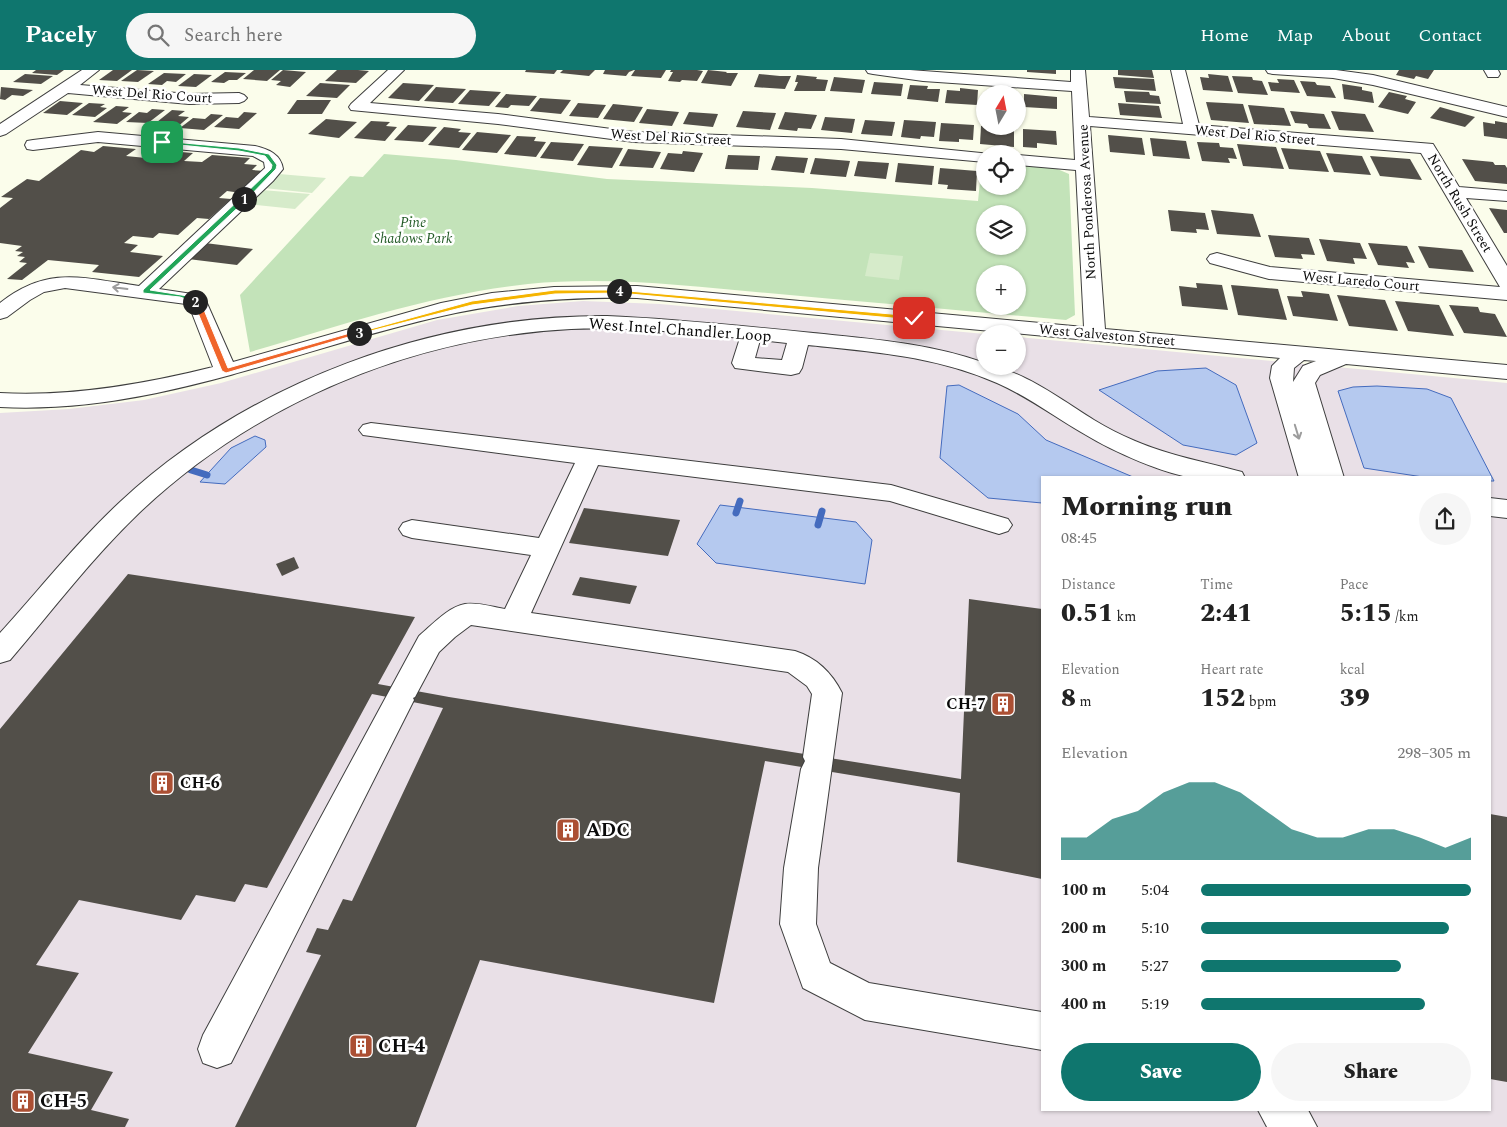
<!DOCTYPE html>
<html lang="en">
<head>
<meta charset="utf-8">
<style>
  :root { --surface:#fff; --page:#f6f6f6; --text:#222; --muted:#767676; --accent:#0f766e }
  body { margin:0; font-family:Spectral,serif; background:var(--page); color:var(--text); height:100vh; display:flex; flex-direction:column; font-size:19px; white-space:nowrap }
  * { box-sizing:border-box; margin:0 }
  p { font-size:16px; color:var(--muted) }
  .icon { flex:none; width:28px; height:28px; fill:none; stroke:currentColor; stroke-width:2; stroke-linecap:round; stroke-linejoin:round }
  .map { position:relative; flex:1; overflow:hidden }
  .sheet { position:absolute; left:1041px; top:406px; width:450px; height:635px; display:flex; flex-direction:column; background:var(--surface); border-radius:0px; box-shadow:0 1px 4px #0004 }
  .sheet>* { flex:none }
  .needle { width:32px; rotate:10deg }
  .fabs { position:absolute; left:976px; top:15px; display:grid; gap:10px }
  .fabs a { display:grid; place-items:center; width:50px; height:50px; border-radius:50%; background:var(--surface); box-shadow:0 1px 4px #0004; font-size:25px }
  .pin { position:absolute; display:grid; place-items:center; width:42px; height:42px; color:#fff; margin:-21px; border-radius:10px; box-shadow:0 2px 8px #0006 }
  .km { position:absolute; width:25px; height:25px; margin:-12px; border-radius:50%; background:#222; color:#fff; font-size:14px; line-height:25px; text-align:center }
  .round { display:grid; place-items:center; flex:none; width:52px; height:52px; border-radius:26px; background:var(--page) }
  .overview { display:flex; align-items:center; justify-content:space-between; height:85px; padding:0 20px }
  h1 { font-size:28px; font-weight:800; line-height:38px }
  .stats { display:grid; grid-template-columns:repeat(3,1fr); gap:8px; height:85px; padding:5px 20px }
  .stats div { display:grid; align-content:center }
  .stats b { font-size:25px; font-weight:800 }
  .stats small { font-size:14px; font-weight:400 }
  .stats p { font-size:14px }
  .chart { height:140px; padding:10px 20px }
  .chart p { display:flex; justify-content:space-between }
  .chart svg { width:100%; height:90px; margin-top:5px; fill:var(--accent); opacity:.7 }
  .button { display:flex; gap:10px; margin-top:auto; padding:10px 20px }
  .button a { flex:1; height:58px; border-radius:30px; background:var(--accent); color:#fff; font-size:20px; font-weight:800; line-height:58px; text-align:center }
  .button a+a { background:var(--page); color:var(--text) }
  ul { padding:0 20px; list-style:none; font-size:16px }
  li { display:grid; grid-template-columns:80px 60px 1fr; align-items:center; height:38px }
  li i { height:12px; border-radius:6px; background:var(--accent) }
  header { display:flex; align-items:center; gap:30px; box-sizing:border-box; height:70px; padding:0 25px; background:var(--accent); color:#fff }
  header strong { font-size:24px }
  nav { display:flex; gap:28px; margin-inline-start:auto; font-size:18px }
  .search { width:350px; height:45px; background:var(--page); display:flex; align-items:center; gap:12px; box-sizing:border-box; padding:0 18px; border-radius:28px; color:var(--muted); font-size:19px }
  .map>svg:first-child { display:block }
  .industrial { fill:#e9e0e7; fill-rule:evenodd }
  .green { fill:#c3e3b9; fill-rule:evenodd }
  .pitch { fill:#d6ebca }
  .water { fill:#b5c9ef; stroke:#446bbe }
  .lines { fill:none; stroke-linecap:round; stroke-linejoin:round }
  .stream { stroke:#446bbe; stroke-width:7 }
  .building { fill:#524f49 }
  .minor-casing { stroke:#3e3e3e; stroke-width:2 }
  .minor { fill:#fff; fill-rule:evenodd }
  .oneway { stroke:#9d9d9d }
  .split-1 { fill:#22a559; stroke:#fff }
  .split-2 { fill:#22a559; stroke:#fff }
  .split-3 { fill:#f0652b; stroke:#fff }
  .split-4 { fill:#f5b400; stroke:#fff }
  .split-5 { fill:#f5b400; stroke:#fff }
  .labels { text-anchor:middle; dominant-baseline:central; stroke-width:5; stroke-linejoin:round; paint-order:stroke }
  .far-street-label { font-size:14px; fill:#0b0b0b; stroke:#fff }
  .far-park-label { font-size:14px; font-style:italic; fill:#235b27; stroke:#fff }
  .street-label { font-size:16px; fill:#0b0b0b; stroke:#fff }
  .poi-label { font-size:16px; font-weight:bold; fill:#0b0b0b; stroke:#fff; text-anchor:end }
  .near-poi-label { font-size:19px; font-weight:bold; fill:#0b0b0b; stroke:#fff; text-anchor:start }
</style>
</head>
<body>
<header>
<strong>Pacely</strong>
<div class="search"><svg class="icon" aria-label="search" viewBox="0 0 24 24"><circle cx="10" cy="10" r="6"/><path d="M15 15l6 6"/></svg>Search here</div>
<nav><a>Home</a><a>Map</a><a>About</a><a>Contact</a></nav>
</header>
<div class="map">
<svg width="1507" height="1057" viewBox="0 0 1507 1057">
  <rect width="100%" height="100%" fill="#fbfdeb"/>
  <path class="industrial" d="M583,231L660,234L985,264V296H1018V267L1507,313V1057H0V343L69,339L144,330L221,313L437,250L518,236ZM1042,408H1490V1040H1042Z"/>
  <path class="green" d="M384,84L456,90L607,109L812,118L978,131L982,92H985V116H1018V95L1055,98L1069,104L1075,245L1066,250C967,241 867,232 768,223C689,216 608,206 528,214C433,224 341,255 250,282L240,225L350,106L363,107ZM985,144H1018V176H985ZM985,204H1018V236H985Z"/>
  <g class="pitch">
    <polygon points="279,104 326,108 312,123 264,118"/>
    <polygon points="262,120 310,124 295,139 247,134"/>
    <polygon points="870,183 903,186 899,210 865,206"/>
  </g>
  <g class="water">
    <polygon points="1206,298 1236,315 1257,373 1236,385 1183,375 1099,320 1157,301"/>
    <polygon points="959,315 1018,344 1046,370 1133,407 1042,408 1042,433 988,428 940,388 947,316"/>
    <polygon points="1377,316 1427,319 1451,328 1494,411 1490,411 1490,408 1423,407 1364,398 1338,321 1353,317"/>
    <polygon points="255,366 265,370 266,377 225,414 200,412 231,378"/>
    <polygon points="720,435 856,452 872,470 865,514 716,493 697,474"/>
  </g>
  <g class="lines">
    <g class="stream">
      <polyline points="191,400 207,405"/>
      <polyline points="736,443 740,431"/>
      <polyline points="818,455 822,441"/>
    </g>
  </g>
  <g class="building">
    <polygon points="36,0 64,0 57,5 32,3"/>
    <polygon points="113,0 132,0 117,11 99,10"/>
    <polygon points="137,0 154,1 138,12 121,11"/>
    <polygon points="254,0 280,0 267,11 243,9"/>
    <polygon points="283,0 306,2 290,17 276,15 281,11 271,10"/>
    <polygon points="337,0 358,0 369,1 356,13 325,11"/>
    <polygon points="526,0 557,0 554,4 525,2"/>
    <polygon points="563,0 595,0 589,6 560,3"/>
    <polygon points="605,0 634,0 629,2 626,6 603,4"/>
    <polygon points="635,0 666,0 661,8 631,6"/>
    <polygon points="671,0 697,0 703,1 697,11 682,10 680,12 668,11 673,2 670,2"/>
    <polygon points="708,0 727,2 726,3 738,3 731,16 701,13"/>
    <polygon points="1027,0 1056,0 1056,4 1027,2"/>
    <polygon points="1118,0 1152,0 1154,8 1118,5"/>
    <polygon points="1399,0 1434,0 1428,9 1416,6 1414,9 1396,5"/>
    <polygon points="225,2 246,3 237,10 229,10 224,13 211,12"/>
    <polygon points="164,3 186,4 176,12 167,11 162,15 148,14"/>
    <polygon points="25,4 53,6 41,14 13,12"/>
    <polygon points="194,4 212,5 196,17 178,16"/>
    <polygon points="759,4 780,6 791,6 785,19 754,17"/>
    <polygon points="1208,4 1228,6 1233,22 1203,20 1200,7 1209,8"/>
    <polygon points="797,5 817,7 816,9 828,10 825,21 794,21 798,12 795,12"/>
    <polygon points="1232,6 1252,7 1253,10 1262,11 1268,25 1238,23"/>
    <polygon points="834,7 865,10 862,23 830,21"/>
    <polygon points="1113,7 1154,9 1156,21 1115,18"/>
    <polygon points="1277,9 1294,10 1300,23 1271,21 1268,12 1279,13"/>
    <polygon points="1300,11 1315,12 1317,15 1330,16 1336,28 1307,26"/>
    <polygon points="874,12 903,14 901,26 871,24"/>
    <polygon points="320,13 350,15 337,28 306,26"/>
    <polygon points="403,13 434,15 419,31 388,28"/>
    <polygon points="1342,14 1362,17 1362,20 1372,22 1374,33 1344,29"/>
    <polygon points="910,15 928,16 927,19 940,19 938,32 907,29"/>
    <polygon points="1,17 33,20 23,26 12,25 5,30 0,29"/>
    <polygon points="436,17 466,19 453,33 424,31"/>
    <polygon points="960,18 978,20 977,35 945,33 947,20 960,21"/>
    <polygon points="470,20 501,22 489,36 458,34"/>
    <polygon points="986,20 1016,22 1016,24 986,24"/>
    <polygon points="1124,21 1149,22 1150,25 1159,26 1161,34 1126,32"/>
    <polygon points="1389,22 1407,26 1405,29 1416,32 1408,44 1378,37"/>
    <polygon points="506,24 537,26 529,36 511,35 508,38 495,37"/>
    <polygon points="1024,24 1057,27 1057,39 1024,37"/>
    <polygon points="540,28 571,30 561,44 530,41"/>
    <polygon points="297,30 331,30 322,44 287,44"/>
    <polygon points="60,31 83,33 67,45 43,43"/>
    <polygon points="1206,32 1243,34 1249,53 1211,50"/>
    <polygon points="89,33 105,34 100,37 107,38 95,47 72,45"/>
    <polygon points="578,33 606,35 598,48 569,46"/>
    <polygon points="1118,33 1159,36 1162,48 1120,45"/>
    <polygon points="613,34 643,37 634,52 603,49"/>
    <polygon points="1248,35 1284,38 1291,56 1254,54"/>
    <polygon points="116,36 129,37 122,42 132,43 117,54 93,52"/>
    <polygon points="1440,37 1475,47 1465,57 1430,48"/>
    <polygon points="152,39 165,40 148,53 126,52 139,42 147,43"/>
    <polygon points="647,39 679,42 672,56 639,53"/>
    <polygon points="172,40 185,41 178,46 189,47 176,58 152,56"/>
    <polygon points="743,41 776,43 770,60 736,57"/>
    <polygon points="1290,41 1324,44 1331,59 1309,58 1307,54 1295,53"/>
    <polygon points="1331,41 1365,44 1374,62 1339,60"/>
    <polygon points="244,42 257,43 239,59 214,57 226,47 238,48"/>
    <polygon points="689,42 718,44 713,57 683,54"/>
    <polygon points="785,42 817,45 811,59 798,58 797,61 778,59"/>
    <polygon points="211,44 223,45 204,60 180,58 193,48 205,49"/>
    <polygon points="825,47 855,49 852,63 821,60"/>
    <polygon points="326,49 357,52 339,68 308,64"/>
    <polygon points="865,50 895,52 892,66 861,64"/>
    <polygon points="904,50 936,52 934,67 921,66 920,69 901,67"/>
    <polygon points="371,51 390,52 386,56 397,57 385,71 354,68"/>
    <polygon points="1495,51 1507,53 1507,69 1484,66 1483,52 1495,54"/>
    <polygon points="941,53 974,55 973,70 959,69 959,72 939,71"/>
    <polygon points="408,55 437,57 423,72 394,70"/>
    <polygon points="981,56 1014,59 1014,77 980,74"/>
    <polygon points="444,57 461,59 458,62 471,63 459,78 428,75"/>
    <polygon points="1023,59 1056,61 1057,75 1037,73 1037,78 1023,77"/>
    <polygon points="477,62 511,65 497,83 462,80"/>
    <polygon points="1108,65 1142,68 1145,85 1110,82"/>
    <polygon points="517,66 536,67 534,71 546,72 536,87 504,84"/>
    <polygon points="1150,68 1186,71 1190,89 1153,86"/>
    <polygon points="551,72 584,74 573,91 540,88"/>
    <polygon points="1197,72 1219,73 1220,77 1233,78 1237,89 1228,88 1230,93 1202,91"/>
    <polygon points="1237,74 1276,77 1284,99 1243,96"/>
    <polygon points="103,76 136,79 126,86 146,88 156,80 193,83 184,91 202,92 212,85 250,88 244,94 257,95 252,100 265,101 241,123 227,121 219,128 231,129 209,149 197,148 178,165 159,163 153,168 133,166 124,173 138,175 130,182 163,186 139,207 92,202 99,195 48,190 22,210 7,209 27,193 19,192 25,187 17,186 23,182 15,181 22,176 0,173 0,138 13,128 1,127 27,109 39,111 81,80 94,82"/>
    <polygon points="589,76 623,78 612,98 577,95"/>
    <polygon points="1281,78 1320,81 1329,102 1289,99"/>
    <polygon points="628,79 661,82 653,98 619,96"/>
    <polygon points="683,81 703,83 694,102 660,99 668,83 682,84"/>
    <polygon points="1326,83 1362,86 1371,105 1334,102"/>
    <polygon points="728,85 760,86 758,100 725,99"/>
    <polygon points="776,86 808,88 804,103 771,100"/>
    <polygon points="1370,86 1410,89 1422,110 1380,106"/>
    <polygon points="815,88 850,91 846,107 810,104"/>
    <polygon points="1462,89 1493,92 1495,95 1505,95 1507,98 1507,114 1475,111"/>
    <polygon points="858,91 889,93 886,109 854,106"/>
    <polygon points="898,93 934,96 932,115 895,112"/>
    <polygon points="940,98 977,101 976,121 947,119 948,115 938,114"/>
    <polygon points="1489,138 1507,140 1507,163 1504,163"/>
    <polygon points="1168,140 1205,143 1209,160 1196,159 1197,163 1171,161"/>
    <polygon points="1211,140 1253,144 1261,167 1217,164"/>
    <polygon points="1268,165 1309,168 1315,185 1301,184 1303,189 1275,187"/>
    <polygon points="1319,169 1360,173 1367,189 1353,188 1355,194 1327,191"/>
    <polygon points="205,173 253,179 237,195 188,189"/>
    <polygon points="1368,173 1407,176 1415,193 1406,192 1409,198 1378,195"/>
    <polygon points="1418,176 1462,180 1474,202 1429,198"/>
    <polygon points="1196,213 1222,215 1228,240 1182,236 1179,216 1197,218"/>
    <polygon points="1231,215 1278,219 1287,250 1238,245"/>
    <polygon points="1301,221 1329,224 1338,251 1293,246 1287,226 1303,227"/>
    <polygon points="1337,225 1385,230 1398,261 1349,256"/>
    <polygon points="1395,231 1439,235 1454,266 1408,261"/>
    <polygon points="1449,235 1478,237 1480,242 1495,244 1507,267 1464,263"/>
    <polygon points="584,438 680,450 668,486 569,473"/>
    <polygon points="294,487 299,498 282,506 276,494"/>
    <polygon points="128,504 415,547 378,614 449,627 961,709 969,529 1042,539 1042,809 957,792 960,723 765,691 714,933 480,890 416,1057 235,1057 321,885 306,882 317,858 328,860 343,829 352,831 443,638 372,624 267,818 245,814 235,832 196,825 181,850 79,830 36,895 79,903 28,983 113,1002 91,1040 129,1049 125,1057 0,1057 0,659"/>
    <polygon points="580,507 637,516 630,534 572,525"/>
    <polygon points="1490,744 1507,747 1507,1012 1490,1009"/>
  </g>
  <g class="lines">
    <g class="minor-casing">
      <g id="minor">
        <polygon points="82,0 99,0 80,15 189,24 239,23 244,25 247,28 244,31 239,33 189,34 68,23 6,64 0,66 0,54"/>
        <polygon points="388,0 404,0 370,33 498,44 634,62 841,69 991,84 985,84 985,92 841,79 634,72 498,54 351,40 349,37 351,34"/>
        <path d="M866,0H910L1071,12V0H1085L1089,47L1183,54L1171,0H1185L1199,55L1433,74L1459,117L1507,121V131L1466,128L1507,196V230L1269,209L1210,193L1207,189L1210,185L1217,183L1270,197L1500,217L1421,83L1090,56L1105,259L1507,295V309L1346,294L1320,305L1315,313L1344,408H1299L1270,308L1272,296L1280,288L637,228C571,227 507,231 442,246C295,279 154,345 0,337V323C71,327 145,314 213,297L190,238L186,234L65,218L44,222L30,230L7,247L0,249V233C48,195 83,208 139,216L265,98L264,92L253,86L98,72L33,80L27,79L25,75L27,71L33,70L98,62L255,76C268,79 281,84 283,99L273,111L159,219L199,225L206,231L233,292L441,233L492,223L554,217L637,216L1084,257L1076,100L1018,95V85L1075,90L1072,21L923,11L873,4L868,3ZM1304,290L1316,291L1303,296L1293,312L1294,298Z"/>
        <polygon points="1266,0 1336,0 1373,5 1507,37 1507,47 1373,15 1333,8 1273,4 1268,3"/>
        <polygon points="1484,0 1498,0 1500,4 1498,7 1488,7"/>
        <path d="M607,246C676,249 744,256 813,263C871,269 929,273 985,293V296C1017,296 1066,333 1094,350C1107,358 1121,365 1135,371C1170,386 1206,392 1242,402L1245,408C1229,408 1212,409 1195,408C1166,405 1112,381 1086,365C1056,348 1029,327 997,313C935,286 874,282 808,275L802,298L799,303L791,305L735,298L732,293L740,268C684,262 627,257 571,259C411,267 254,334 139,443C92,488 52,541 10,590L0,593V563C40,519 77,472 120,432C249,312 432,245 607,246ZM760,270L787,273L782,290L755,288Z"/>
        <path d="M371,353L891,415L1008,449L1012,455L1008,461L999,464L890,431L598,395L531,543L795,581C817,588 832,603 842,623L818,798L816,854L830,893L869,913L1042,942V980L865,950L803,918L780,854L784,798L801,699L805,691L803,687L812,624L807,616L788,602L471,555L455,567L439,582L415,627L413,628L414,630L231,993L217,998L203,993L198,979L203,965L419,566C432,555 448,537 465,534C477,532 493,537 505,539L531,485L412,468L403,465L399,459L403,453L412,450L539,468L575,393L363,365L359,360L363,355Z"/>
        <polygon points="1490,428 1507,430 1507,448 1490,446"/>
        <polygon points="1258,1040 1308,1040 1317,1057 1267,1057"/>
      </g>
    </g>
    <use href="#minor" class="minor"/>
  </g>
  <defs><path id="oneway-shaft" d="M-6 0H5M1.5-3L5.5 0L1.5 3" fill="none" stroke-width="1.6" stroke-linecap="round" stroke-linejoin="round" transform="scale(1.25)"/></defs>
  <g class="oneway">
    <use href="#oneway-shaft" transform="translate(120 218) rotate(-173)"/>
    <use href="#oneway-shaft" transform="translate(1297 362) rotate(73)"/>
  </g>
  <polygon class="split-1" points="162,71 239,78 269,84 277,95 276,99 246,130 242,130 242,127 271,99 272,95 265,86 239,81 160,73"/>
  <polygon class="split-2" points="242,127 247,129 150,220 194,227 197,233 180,227 143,223 143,220"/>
  <polygon class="split-3" points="193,231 197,231 202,235 228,298 357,261 362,263 226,303 222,301"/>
  <polygon class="split-4" points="555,220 619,220 622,221 619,223 555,224 472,235 359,264 356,263 472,231"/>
  <polygon class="split-5" points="617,220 914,246 917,248 914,250 619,223"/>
  <defs>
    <g id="building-square" transform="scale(1.25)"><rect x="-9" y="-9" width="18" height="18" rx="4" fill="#ab4f33" stroke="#fff"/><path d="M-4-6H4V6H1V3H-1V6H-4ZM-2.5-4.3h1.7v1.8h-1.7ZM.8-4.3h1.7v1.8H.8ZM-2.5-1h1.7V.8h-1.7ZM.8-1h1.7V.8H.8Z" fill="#fff"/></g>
  </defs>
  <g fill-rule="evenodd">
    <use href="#building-square" x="1003" y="634"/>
    <use href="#building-square" x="162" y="713"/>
    <use href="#building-square" x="568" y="760"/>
    <use href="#building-square" x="361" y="976"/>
    <use href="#building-square" x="23" y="1031"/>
  </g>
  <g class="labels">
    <g class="far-street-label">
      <text transform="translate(152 24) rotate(4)">West Del Rio Court</text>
      <text transform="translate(1255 65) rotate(5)">West Del Rio Street</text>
      <text transform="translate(671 67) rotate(3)">West Del Rio Street</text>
      <text transform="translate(1087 132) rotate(-93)">North Ponderosa Avenue</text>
      <text transform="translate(1460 133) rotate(59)">North Rush Street</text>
      <text transform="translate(1361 211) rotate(5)">West Laredo Court</text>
      <text transform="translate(1107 265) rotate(5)">West Galveston Street</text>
    </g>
    <g class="far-park-label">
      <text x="413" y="152">Pine<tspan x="413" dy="16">Shadows Park</tspan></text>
    </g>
    <g class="street-label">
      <text transform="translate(680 260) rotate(4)">West Intel Chandler Loop</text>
    </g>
    <g class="poi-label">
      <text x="986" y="634">CH-7</text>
      <text x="180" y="713" text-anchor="start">CH-6</text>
    </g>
    <g class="near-poi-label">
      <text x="586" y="760">ADC</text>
      <text x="378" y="976">CH-4</text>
      <text x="40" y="1031">CH-5</text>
    </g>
  </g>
</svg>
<div class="fabs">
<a><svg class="needle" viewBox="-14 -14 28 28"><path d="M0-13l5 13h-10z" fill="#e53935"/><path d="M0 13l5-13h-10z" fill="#767676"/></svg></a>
<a><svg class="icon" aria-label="locate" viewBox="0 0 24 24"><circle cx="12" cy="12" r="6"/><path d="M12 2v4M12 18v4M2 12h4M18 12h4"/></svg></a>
<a><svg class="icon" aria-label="layers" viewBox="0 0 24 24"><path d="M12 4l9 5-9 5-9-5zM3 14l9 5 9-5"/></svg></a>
<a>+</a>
<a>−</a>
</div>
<div class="pin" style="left:162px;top:72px;background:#1e9e55"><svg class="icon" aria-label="arrive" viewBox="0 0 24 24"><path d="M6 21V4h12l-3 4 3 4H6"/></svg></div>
<div class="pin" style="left:914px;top:248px;background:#d93025"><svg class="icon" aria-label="check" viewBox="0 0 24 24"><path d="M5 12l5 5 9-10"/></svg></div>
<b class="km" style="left:244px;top:129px">1</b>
<b class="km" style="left:195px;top:232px">2</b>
<b class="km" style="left:359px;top:263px">3</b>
<b class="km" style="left:619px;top:221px">4</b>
<section class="sheet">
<div class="overview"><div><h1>Morning run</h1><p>08:45</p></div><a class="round"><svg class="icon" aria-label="share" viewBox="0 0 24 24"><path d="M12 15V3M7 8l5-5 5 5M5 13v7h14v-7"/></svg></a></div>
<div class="stats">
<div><p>Distance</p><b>0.51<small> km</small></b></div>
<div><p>Time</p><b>2:41</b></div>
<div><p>Pace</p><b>5:15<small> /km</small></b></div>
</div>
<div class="stats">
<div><p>Elevation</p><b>8<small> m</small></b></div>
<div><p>Heart rate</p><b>152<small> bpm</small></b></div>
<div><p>kcal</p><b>39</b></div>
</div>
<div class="chart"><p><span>Elevation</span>298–305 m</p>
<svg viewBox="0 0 160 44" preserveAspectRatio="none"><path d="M0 44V33L10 33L20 24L30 20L40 11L50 6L60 6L70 11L80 20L90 29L100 33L110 33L120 29L130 29L140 33L150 38L160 33V44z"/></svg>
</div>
<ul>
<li><b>100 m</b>5:04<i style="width:100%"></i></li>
<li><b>200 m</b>5:10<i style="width:92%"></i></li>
<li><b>300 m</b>5:27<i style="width:74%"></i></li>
<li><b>400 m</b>5:19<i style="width:83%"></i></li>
</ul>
<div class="button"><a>Save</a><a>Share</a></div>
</section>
</div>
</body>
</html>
